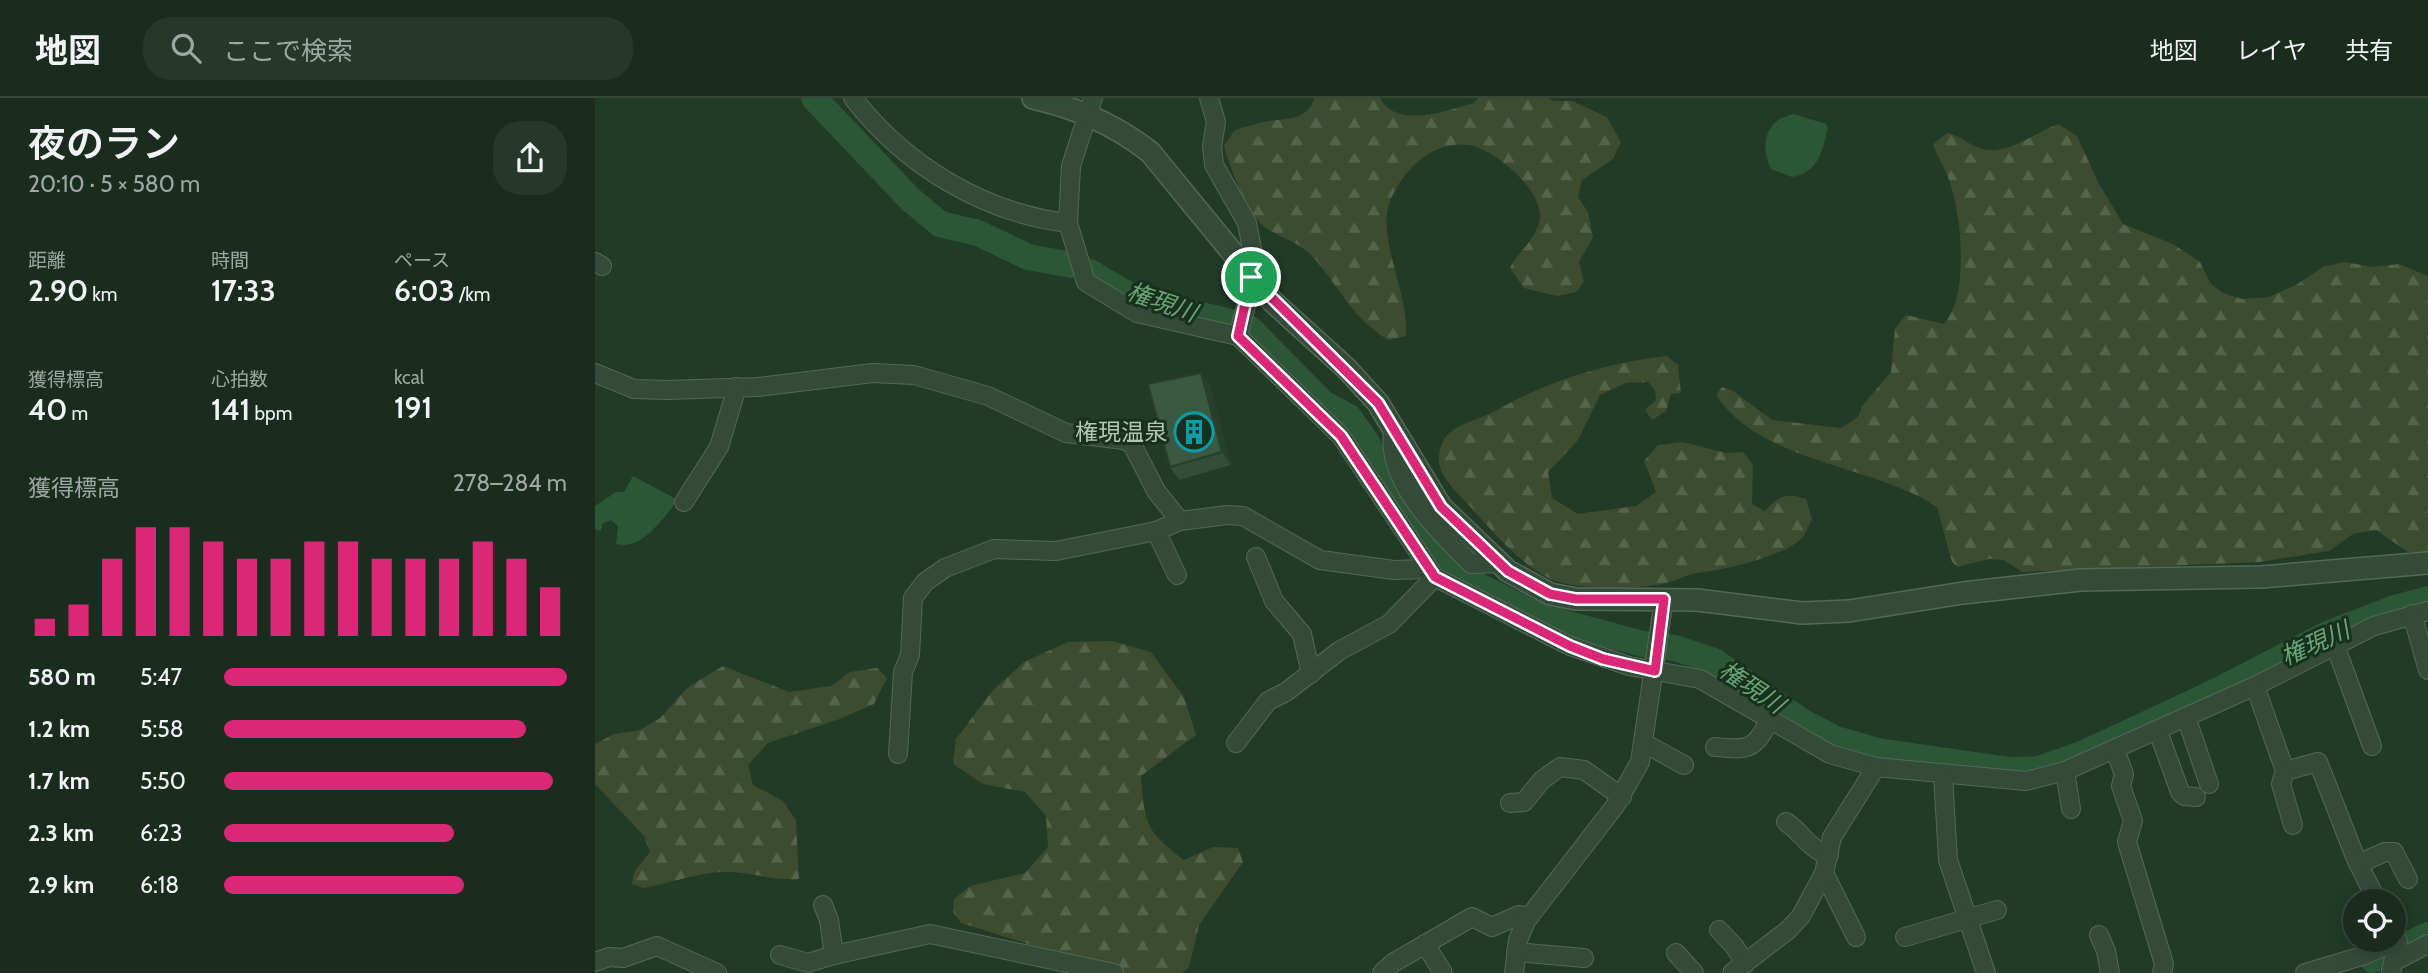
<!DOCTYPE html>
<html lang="ja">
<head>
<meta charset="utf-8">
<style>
  :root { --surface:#192c1d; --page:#26382a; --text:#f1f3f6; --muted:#9fa7a4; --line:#37483b; --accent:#db2777 }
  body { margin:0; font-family:Cabin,"Noto Sans JP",sans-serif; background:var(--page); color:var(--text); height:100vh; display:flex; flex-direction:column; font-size:26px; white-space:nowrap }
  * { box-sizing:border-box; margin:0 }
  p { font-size:23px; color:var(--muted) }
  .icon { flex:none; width:38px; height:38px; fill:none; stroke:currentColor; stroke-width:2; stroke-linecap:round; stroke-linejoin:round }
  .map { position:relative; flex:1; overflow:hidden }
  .side { display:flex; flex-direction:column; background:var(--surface); width:595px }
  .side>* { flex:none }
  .tools { position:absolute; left:1748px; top:791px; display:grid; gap:14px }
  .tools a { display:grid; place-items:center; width:63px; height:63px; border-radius:50%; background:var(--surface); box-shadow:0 4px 18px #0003,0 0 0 2px var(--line); font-size:35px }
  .pin { position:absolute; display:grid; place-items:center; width:60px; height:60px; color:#fff; margin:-30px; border:4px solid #fff; border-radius:50%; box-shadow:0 2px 7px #0007 }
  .round { display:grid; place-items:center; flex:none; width:74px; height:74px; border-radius:28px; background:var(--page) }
  .headline { display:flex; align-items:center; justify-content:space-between; height:119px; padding:0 28px }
  h1 { font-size:38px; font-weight:600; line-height:52px }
  .stats { display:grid; grid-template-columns:repeat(3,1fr); gap:10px; height:119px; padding:7px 28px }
  .stats div { display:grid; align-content:center }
  .stats b { font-size:30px; font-weight:600 }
  .stats small { font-size:19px; font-weight:400 }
  .stats p { font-size:19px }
  .chart { height:196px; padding:14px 28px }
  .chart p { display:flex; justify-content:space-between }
  .chart svg { width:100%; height:126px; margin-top:7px; stroke:var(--accent); stroke-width:6 }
  ul { padding:0 28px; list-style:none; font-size:23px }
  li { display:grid; grid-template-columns:112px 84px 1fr; align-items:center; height:52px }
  li i { height:18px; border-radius:9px; background:var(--accent) }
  header { display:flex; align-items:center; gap:42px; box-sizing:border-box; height:98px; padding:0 35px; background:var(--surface); border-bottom:2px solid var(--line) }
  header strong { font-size:33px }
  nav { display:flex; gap:38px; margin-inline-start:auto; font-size:24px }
  .search { width:490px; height:63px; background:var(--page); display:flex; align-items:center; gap:18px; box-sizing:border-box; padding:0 24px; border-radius:28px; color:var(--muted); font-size:26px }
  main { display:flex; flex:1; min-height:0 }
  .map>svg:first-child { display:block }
  .forest { fill:url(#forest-firs) }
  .water { fill:#2b5736 }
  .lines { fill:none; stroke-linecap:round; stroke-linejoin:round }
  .river { stroke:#2b5736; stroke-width:26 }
  .minor-casing { stroke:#536958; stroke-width:20 }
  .tertiary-casing { stroke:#536958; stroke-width:24 }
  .minor { stroke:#354b3a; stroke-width:18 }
  .tertiary { stroke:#354b3a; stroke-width:21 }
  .wall { fill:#324d38 }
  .shaded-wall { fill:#293e2e }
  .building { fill:#3a5941; stroke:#293e2e; stroke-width:2 }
  .route-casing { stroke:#fff; stroke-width:14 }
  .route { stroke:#db2777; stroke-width:9 }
  .labels { text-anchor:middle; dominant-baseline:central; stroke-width:6; stroke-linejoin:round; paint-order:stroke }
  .poi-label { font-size:23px; fill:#b0c7b6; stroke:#1a301f; text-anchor:end }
  .water-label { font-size:24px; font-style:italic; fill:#67a775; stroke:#1a301f }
</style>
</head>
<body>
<header>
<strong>地図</strong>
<div class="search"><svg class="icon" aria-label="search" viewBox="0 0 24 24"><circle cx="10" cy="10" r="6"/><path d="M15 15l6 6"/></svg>ここで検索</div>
<nav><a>地図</a><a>レイヤ</a><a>共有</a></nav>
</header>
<main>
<section class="side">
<div class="headline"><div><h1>夜のラン</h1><p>20:10 · 5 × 580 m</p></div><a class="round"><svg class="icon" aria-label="share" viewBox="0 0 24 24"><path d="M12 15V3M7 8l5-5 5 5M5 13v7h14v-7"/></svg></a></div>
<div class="stats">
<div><p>距離</p><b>2.90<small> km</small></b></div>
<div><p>時間</p><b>17:33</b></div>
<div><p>ペース</p><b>6:03<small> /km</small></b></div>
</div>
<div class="stats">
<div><p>獲得標高</p><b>40<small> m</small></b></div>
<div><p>心拍数</p><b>141<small> bpm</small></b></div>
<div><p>kcal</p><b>191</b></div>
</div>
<div class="chart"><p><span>獲得標高</span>278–284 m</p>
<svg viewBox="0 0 160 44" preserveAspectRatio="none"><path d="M5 44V38M15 44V33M25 44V17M35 44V6M45 44V6M55 44V11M65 44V17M75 44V17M85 44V11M95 44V11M105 44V17M115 44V17M125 44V17M135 44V11M145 44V17M155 44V27"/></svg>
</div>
<ul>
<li><b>580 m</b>5:47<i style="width:100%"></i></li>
<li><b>1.2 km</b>5:58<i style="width:88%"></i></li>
<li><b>1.7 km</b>5:50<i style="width:96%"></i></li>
<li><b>2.3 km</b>6:23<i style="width:67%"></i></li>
<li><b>2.9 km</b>6:18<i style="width:70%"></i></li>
</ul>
</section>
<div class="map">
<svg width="1833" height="875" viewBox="0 0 1833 875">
  <defs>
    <pattern id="forest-firs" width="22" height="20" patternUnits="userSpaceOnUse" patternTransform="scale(1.75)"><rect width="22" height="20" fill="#3d4b2f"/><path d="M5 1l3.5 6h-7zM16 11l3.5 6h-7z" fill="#56634b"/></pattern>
  </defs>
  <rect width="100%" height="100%" fill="#213b27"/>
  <g class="forest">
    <path d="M720,0H785C801,32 854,12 879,5L883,0H953L958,3H977L1012,19L1026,44L1018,61L987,82L983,99L993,114L998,139L984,164L989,184L981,194L962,198L929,190L915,170C923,154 939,143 944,125C953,96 900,51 874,47C837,42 806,73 794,106C782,139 815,200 811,238L793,242C755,218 745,189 717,158C703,143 687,141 671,130C652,116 635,70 629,48L640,32C651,29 662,25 673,23C694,20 711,23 720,0Z"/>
    <path d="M1463,26L1482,38L1503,84L1528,126L1578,146L1605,164L1616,186L1628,195L1647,201L1674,199L1701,187L1728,169L1749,164L1778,169L1804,166L1833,178V454H1813L1781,432L1758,436L1734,453L1665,464L1427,474L1409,462L1394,461L1363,469L1357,464L1342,409C1277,366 1167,366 1121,297L1127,289L1138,293L1177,322L1246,330L1263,319L1267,308L1296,274L1300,230L1311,217L1349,226C1374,198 1367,120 1355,85C1351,71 1342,60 1338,46L1352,35C1366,38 1374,47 1387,51C1412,58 1439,35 1463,26Z"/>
    <path d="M1072,258L1083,267L1086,295L1076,296L1071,313L1057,322L1050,312L1061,302L1060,292L1053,284L1031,285L1005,297L983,342L953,374L957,400L983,416L1041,408L1061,394L1049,363L1063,347L1088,344L1131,355L1148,354L1158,367L1157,406L1170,413C1184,398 1191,394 1211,401L1217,421C1214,427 1211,436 1207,440C1190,458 1126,473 1102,475C1090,477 1079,484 1067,486C1040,491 987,492 961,483C934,474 899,436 881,415C870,402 845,381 844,364C842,326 878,326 902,312C952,283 1014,264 1072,258Z"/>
    <path d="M517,543L556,554L589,599L601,637L546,678C550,726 550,732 589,762L618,749L643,750L648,764L604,827L594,869L588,875H525L366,825L358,814L359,801L375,788L430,775L453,749L451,718L430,694L388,686L358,666L361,641L398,592L429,564L473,544Z"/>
    <path d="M128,568L194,594L236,588L255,574L282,570L292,580L279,606L242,622L173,645L153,667L158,687L188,703L201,722L204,781C174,783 156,773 128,774C106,774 72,786 48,790L37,786L39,774L55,754L49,738L0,686V646L19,636L45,632L65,620L93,589Z"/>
  </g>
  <g class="water">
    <path d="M1199,16L1231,26L1233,30C1227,54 1224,74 1197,79L1176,71C1164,46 1171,21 1199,16Z"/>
    <path d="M38,378L83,402C68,420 47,453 21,446L23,428L16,422L7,426L6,433L0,431V408L21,394H29Z"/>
  </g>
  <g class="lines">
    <g class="river">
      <polyline points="219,0 315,101 345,126 383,135 433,159 477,167"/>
      <path d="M495,174C514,186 532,197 553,205C587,216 623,217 655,231L728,305L754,319L771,343L802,403L816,425L861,473L876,484L944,518L1048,546L1080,550L1119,563L1208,624L1241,641L1283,653L1415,672L1443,671L1487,656L1620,594L1730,537L1800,510L1833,501"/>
      <polyline points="1778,862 1833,837"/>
    </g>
    <g class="minor-casing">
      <g id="minor">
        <path d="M258,0C310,67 388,115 473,125"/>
        <polyline points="498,0 476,68 473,125 491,184 542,215 643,238 746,338 840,479 975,548 1034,568 1105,581 1235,656 1281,669 1431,683 1470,673 1660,588 1779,528 1833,513"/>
        <polyline points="614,0 621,24 617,48 619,67 652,125 657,151 654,197 643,238"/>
        <polyline points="0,164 7,168"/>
        <polyline points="0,275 39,291 72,292 163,289 278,275 319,277 393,298 471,335 529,342 537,346 561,393 585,423 632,417 648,418 725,462 799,472 832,471"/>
        <path d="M799,329C787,381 844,433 876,466L904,465"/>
        <polyline points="89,404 124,349 142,289"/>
        <polyline points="561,433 582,477"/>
        <polyline points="661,459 679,503 707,536 716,576"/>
        <polyline points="1817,516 1833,572"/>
        <polyline points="1740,547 1777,648"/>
        <polyline points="1660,588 1690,673 1723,664 1761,761 1782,803"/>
        <polyline points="1591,619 1614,686"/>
        <polyline points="1563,633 1585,694 1589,698 1601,699"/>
        <polyline points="641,645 673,603 691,594 744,553 794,526 840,479"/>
        <polyline points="1049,645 1089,667"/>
        <path d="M1120,649C1152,652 1159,653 1174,623"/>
        <polyline points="1520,652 1529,676 1526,688 1538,723 1532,744 1569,866 1567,875"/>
        <polyline points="303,656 308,574 315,557 318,500 330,484 350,470 399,451 461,453 561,433 585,423"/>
        <polyline points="1470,673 1476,711"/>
        <polyline points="1690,673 1686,686 1698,727"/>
        <polyline points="1348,677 1353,762 1391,875"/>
        <polyline points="915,705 929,704 947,682 965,669 989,672 1027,699"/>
        <path d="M1191,724C1208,735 1213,751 1234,757"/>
        <polyline points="1763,766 1790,754 1799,754 1813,781"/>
        <polyline points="1229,775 1261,839"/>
        <polyline points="228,807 234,822 239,857"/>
        <polyline points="1124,832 1140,849 1150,866"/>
        <polyline points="1504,837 1511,853 1515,875"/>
        <polyline points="1310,839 1402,812"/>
        <polyline points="830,846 848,875"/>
        <polyline points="921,854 989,860"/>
        <polyline points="1081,855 1099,875"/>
        <polyline points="185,857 213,865 239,857 335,836 519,875"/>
        <polyline points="0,864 14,859 28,860 62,848 122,875"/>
        <polyline points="787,875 798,865 877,819 897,829 924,817 934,819"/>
        <polyline points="919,875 923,842 931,823 1020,708 1045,664 1069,501"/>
        <polyline points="1137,875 1193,832 1206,818 1229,775 1237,739 1281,669"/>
        <polyline points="1710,875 1767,858 1803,843"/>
        <polyline points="1796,875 1798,864 1833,846"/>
      </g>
    </g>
    <g class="tertiary-casing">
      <path id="tertiary" d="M438,0C482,10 519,26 555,54L678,204L752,271L783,305L846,409L913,473L955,496L981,501L1102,502L1207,515L1254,513L1368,495L1485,482L1666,479L1833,465"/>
    </g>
    <use href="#minor" class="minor"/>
    <use href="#tertiary" class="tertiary"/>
  </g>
  <polygon class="wall" points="606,275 615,288 636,367 584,382 575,369"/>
  <polygon class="shaded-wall" points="606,275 615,288 636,367 627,354"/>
  <polygon class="building" points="606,275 627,354 575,369 553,286"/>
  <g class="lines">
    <g class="route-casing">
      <polygon id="route" points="656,179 783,305 846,409 913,473 955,496 981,501 1069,501 1060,573 1008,561 975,548 840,479 746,338 643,238"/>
    </g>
    <use href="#route" class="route"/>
  </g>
  <defs>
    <g id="building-ring" transform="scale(2.0125)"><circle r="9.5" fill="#1a301f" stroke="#0f9aa8" stroke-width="1.5"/><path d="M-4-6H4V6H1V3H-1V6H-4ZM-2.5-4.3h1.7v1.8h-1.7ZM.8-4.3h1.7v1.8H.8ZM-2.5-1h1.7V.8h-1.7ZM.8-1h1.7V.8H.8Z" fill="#0f9aa8"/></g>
  </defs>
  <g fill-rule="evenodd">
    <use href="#building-ring" x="599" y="334"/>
  </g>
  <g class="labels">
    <g class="poi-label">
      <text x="572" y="334">権現温泉</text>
    </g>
    <g class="water-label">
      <text transform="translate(567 204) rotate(19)">権現川</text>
      <text transform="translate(1720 545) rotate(-24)">権現川</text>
      <text transform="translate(1157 589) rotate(34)">権現川</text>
    </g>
  </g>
</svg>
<div class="tools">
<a><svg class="icon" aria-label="locate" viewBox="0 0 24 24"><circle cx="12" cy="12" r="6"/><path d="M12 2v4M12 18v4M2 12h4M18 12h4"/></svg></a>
</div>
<div class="pin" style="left:656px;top:179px;background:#1e9e55"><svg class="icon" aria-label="arrive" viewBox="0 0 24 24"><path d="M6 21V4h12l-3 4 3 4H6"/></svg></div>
</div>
</main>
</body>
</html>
